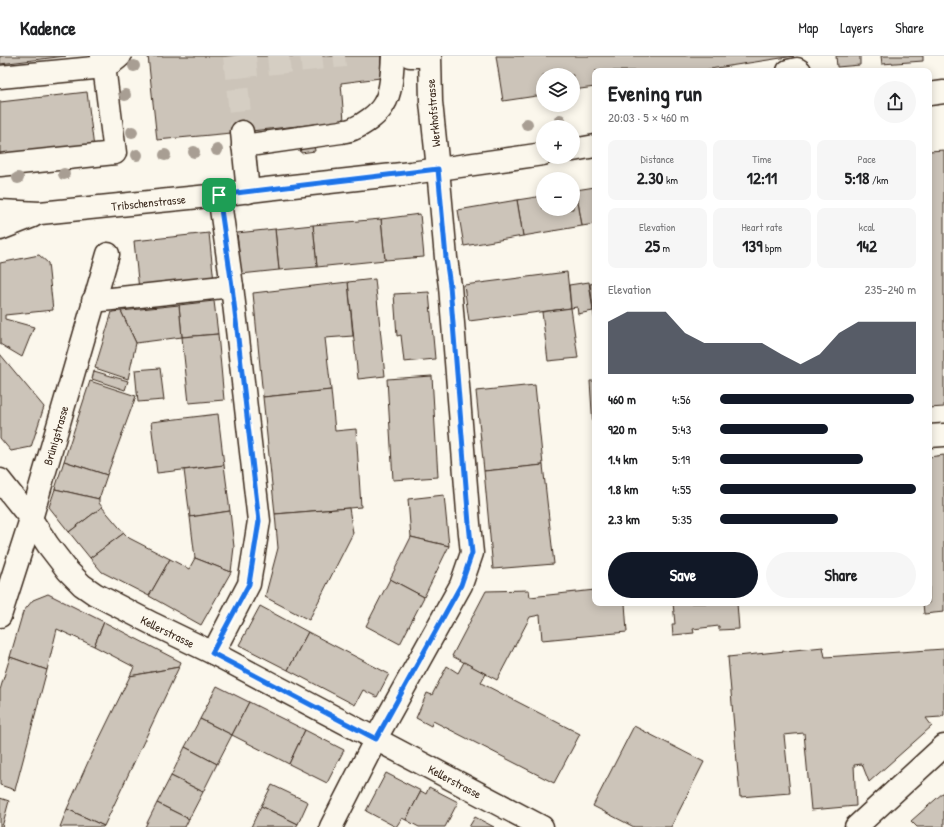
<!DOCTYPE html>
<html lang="en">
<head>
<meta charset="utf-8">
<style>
  :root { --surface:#fff; --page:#f6f6f6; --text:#202124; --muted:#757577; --line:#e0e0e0; --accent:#111827 }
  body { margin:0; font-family:"Patrick Hand",sans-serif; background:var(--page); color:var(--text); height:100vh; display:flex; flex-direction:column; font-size:15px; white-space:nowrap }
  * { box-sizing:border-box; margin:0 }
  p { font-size:13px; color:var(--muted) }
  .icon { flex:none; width:22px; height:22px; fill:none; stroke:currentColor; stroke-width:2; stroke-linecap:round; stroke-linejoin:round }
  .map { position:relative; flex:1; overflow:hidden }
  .drawer { position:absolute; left:592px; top:12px; width:340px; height:538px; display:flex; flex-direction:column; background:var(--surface); border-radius:8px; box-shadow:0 2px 10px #0003 }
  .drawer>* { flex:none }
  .fabs { position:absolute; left:536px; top:12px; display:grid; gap:8px }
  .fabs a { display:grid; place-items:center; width:44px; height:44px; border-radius:50%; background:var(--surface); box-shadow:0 2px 10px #0003; font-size:20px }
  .pin { position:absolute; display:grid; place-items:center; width:34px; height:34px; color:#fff; margin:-17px; border-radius:8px; box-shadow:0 2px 6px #0006 }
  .round { display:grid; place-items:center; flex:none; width:42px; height:42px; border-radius:21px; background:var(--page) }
  .overview { display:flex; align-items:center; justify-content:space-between; height:68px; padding:0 16px }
  h1 { font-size:22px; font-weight:700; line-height:30px }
  .metrics { display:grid; grid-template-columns:repeat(3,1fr); gap:6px; height:68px; padding:4px 16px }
  .metrics div { display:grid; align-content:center; border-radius:8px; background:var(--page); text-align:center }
  .metrics b { font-size:17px; font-weight:700 }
  .metrics small { font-size:11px; font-weight:400 }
  .metrics p { font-size:11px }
  .chart { height:112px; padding:8px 16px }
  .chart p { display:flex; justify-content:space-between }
  .chart svg { width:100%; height:72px; margin-top:4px; fill:var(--accent); opacity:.7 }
  .button { display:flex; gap:8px; margin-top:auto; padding:8px 16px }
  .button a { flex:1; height:46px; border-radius:24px; background:var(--accent); color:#fff; font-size:16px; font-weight:700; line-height:46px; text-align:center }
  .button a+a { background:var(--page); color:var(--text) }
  ul { padding:0 16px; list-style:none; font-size:13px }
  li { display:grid; grid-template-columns:64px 48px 1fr; align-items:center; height:30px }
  li i { height:10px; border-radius:5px; background:var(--accent) }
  header { display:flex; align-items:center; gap:24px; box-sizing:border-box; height:56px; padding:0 20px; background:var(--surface); border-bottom:1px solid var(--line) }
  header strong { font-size:19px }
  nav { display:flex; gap:22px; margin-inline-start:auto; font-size:14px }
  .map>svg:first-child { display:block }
  .building { fill:#ccc4b9; stroke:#3b2a1e }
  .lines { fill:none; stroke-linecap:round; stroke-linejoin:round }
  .minor-tunnel { stroke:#d5cec3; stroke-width:22; stroke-dasharray:22 11; stroke-linecap:butt }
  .minor-casing { stroke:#3b2a1e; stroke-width:25 }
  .minor { stroke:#fbf7ec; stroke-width:22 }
  .tree { fill:#a89e93 }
  .route-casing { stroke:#fff; stroke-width:8 }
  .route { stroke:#1a73e8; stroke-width:5 }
  .labels { text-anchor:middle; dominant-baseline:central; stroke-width:3.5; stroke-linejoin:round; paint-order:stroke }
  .street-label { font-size:12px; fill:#3b2a1e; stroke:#fbf7ec }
</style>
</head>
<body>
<header>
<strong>Kadence</strong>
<nav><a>Map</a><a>Layers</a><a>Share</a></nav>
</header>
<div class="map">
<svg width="944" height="771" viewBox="0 0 944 771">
  <rect width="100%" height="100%" fill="#fbf7ec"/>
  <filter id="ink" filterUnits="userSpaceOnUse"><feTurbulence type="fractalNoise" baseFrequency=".025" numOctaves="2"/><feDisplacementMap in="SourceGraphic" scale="8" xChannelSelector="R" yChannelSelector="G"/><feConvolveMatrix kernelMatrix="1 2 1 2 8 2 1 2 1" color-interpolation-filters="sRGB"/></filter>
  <g filter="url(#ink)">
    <g class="building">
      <polygon points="0,0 66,0 0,8"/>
      <polygon points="148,0 381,0 380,22 341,27 344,65 242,76 157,84"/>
      <polygon points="496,0 794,0 697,15 595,15 595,31 573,34 573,19 543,19 543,39 503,45"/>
      <polygon points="836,0 860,0 860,9 837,11"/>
      <polygon points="881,0 923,0 923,5 882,8"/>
      <polygon points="87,36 94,92 0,103 0,46"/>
      <polygon points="314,89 315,95 301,97 300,91"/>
      <polygon points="944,94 944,351 929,352 929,95"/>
      <polygon points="595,131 595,168 582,170 576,134"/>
      <polygon points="576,134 582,170 523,180 517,144 543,140 543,153 573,153 573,135"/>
      <polygon points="517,144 523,180 464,190 458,154"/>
      <polygon points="420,158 424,201 385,204 381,163"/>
      <polygon points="381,163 385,204 317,211 313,169"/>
      <polygon points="313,169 317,211 279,214 275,173"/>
      <polygon points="275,173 279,214 241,218 237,177"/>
      <polygon points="209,177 214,226 139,234 134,185"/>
      <polygon points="39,199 48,207 53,254 5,259 5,263 34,271 22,301 0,288 0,207"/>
      <polygon points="567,216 571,252 469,265 464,229"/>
      <polygon points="375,223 385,320 358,323 348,226"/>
      <polygon points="348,226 353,280 325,282 331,334 263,341 253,237"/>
      <polygon points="589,226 593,255 578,258 577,251 571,252 569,229"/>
      <polygon points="595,227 595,267 590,228"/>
      <polygon points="429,236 435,303 404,306 401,279 397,280 394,238"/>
      <polygon points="214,245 218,278 182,281 179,249"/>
      <polygon points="179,249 182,281 136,287 121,255"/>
      <polygon points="571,252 578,302 548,305 542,256"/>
      <polygon points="121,255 136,287 128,323 95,312 112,256"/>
      <polygon points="218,278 224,344 189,347 182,281"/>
      <polygon points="0,298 44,351 31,391 11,395 0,382"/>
      <polygon points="160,312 164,344 138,346 135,314"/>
      <polygon points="94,315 128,325 125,334 92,323"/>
      <polygon points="432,320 438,421 393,424 387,323"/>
      <polygon points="90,325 136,340 107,419 64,405"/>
      <polygon points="590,325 595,325 595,370 593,371"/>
      <polygon points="535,329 543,409 484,415 476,335"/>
      <polygon points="331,334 335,375 356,373 361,451 275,458 263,341"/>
      <polygon points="218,358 224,409 157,417 151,366"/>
      <polygon points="944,399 944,556 924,558 923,547 929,547 929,401"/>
      <polygon points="64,405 107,419 99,443 55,433"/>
      <polygon points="224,409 230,455 190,461 184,414"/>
      <polygon points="543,409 554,508 493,513 484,415"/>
      <polygon points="55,433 99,443 99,447 102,451 69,476 49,451"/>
      <polygon points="444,439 449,490 411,481 408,443"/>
      <polygon points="102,451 124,477 90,502 69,476"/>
      <polygon points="349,452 353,477 309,564 265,541 278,492 275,458"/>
      <polygon points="230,455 234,491 231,516 195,502 190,461"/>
      <polygon points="124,477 129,482 170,503 149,540 102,516 90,502"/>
      <polygon points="411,481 449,490 424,541 390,523"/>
      <polygon points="195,502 231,516 201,569 149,540 170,503 189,513"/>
      <polygon points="390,523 424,541 400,588 366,570"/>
      <polygon points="529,534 530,541 595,534 595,547 625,547 627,576 542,584 540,559 530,561 497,624 452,600 486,535"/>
      <polygon points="48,538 104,566 94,590 57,573 47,614 10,601 23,556 33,544"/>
      <polygon points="673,547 737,547 739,573 719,574 719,570 693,573 694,577 673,579 672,568 675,568"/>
      <polygon points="260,550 308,576 288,614 239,589"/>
      <polygon points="104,566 181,606 179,611 130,620 134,611 94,590"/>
      <polygon points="308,576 389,618 377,641 363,634 355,649 288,614"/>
      <polygon points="823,591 825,601 944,593 944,659 941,661 926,662 932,670 869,726 862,708 854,709 856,750 811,754 804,677 784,679 790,737 740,741 728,601"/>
      <polygon points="10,601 47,614 15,734 0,729 0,634"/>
      <polygon points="464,606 486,618 481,627 580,678 554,727 433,665 431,670 416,662 427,637 432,639 447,610 458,617"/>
      <polygon points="179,611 104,770 67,753 88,706 130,620"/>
      <polygon points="217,630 249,646 232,679 200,663"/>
      <polygon points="249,646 305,674 289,708 232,679"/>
      <polygon points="200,663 232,679 217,708 185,691"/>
      <polygon points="634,670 704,706 671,771 634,771 593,750"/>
      <polygon points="305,674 344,694 327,727 289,708"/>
      <polygon points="185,691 217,708 203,736 171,720"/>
      <polygon points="386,717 421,735 406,764 402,762 396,771 366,755"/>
      <polygon points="171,720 203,736 189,763 157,747"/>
      <polygon points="272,729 308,746 298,768 261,750"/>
      <polygon points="429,731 458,746 445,771 419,771 406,764 421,735 426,738"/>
      <polygon points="944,736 944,771 917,771 911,765"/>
      <polygon points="0,742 9,745 2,771 0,771"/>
      <polygon points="157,747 189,763 185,771 145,771"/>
      <polygon points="261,750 298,768 296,771 251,771"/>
      <polygon points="67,753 104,770 103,771 60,771"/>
      <polygon points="475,761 494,771 469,771"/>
    </g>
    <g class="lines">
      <g class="minor-tunnel">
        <polyline points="234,0 242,76"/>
        <polyline points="235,11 345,0"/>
      </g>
      <g class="minor-casing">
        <g id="minor">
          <polyline points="410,0 420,0"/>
          <polyline points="788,15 797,13 800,15"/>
          <path d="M0,21L94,12C105,10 112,8 120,0"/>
          <polyline points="929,38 944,36"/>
          <polyline points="242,76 248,136"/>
          <path d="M243,90L341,76C345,75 349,75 353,73C363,69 379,58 384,48C392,36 392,14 393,0"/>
          <polyline points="573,94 595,90"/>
          <polyline points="0,109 115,97 104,10 102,0"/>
          <path id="s1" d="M0,155L40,157L219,139L266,133L411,117L543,98"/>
          <polyline points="0,173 33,160"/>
          <polyline points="93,245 232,230"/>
          <polyline points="929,380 944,379"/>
          <path id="s2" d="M0,424L31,463L48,489L68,515L82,529L95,538L153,568L213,597L542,771"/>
          <path id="s3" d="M0,560L31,463L108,198"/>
          <polyline points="213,597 249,528 259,465 232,230 219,139"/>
          <polyline points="331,771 380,675 461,529 472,497 469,468 450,230 446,202 438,113 431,46 430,0"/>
          <polyline points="856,771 944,690"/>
        </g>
      </g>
      <use href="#minor" class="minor"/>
    </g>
    <g class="tree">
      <circle cx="134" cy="10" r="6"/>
      <circle cx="125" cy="39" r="6"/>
      <circle cx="560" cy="64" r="6"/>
      <circle cx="527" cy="68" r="6"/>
      <circle cx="132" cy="76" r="6"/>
      <circle cx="217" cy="94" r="6"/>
      <circle cx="194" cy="96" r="6"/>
      <circle cx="137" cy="99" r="6"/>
      <circle cx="165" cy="99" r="6"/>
      <circle cx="64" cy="118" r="6"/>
      <circle cx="18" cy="122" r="6"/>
    </g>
  </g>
  <g class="lines" filter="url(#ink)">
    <g class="route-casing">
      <polygon id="route" points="438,113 446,202 450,230 469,468 472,497 461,529 376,683 212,597 249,528 259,465 232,230 219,139"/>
    </g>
    <use href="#route" class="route"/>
  </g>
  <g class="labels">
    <g class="street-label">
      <text transform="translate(433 57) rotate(-95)">Werkhofstrasse</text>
      <text stroke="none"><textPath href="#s1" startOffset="149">Tribschenstrasse</textPath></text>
      <text stroke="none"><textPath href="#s3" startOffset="189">Brünigstrasse</textPath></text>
      <text stroke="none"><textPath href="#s2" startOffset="231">Kellerstrasse</textPath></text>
      <text stroke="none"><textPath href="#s2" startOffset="555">Kellerstrasse</textPath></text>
    </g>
  </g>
</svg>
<div class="fabs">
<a><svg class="icon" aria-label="layers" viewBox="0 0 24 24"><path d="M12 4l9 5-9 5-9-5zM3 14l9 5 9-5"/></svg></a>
<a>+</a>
<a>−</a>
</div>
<div class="pin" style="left:219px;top:139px;background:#1e9e55"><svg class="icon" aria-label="arrive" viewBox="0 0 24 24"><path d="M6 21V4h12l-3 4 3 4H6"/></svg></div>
<section class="drawer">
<div class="overview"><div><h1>Evening run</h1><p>20:03 · 5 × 460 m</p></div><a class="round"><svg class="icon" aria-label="share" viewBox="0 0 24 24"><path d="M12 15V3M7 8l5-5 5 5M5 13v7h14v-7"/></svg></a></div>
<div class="metrics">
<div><p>Distance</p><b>2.30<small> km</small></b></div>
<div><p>Time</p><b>12:11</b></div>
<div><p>Pace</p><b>5:18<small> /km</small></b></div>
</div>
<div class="metrics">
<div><p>Elevation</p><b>25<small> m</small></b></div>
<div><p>Heart rate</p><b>139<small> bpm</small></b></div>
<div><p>kcal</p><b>142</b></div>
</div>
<div class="chart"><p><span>Elevation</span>235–240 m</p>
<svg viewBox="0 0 160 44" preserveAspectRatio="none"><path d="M0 44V12L10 6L20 6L30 6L40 19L50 25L60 25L70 25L80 25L90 32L100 38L110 32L120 19L130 12L140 12L150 12L160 12V44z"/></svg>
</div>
<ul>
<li><b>460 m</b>4:56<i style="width:99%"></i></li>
<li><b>920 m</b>5:43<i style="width:55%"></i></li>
<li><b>1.4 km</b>5:19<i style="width:73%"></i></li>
<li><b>1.8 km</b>4:55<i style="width:100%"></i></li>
<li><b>2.3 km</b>5:35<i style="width:60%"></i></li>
</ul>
<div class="button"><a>Save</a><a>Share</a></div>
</section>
</div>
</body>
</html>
